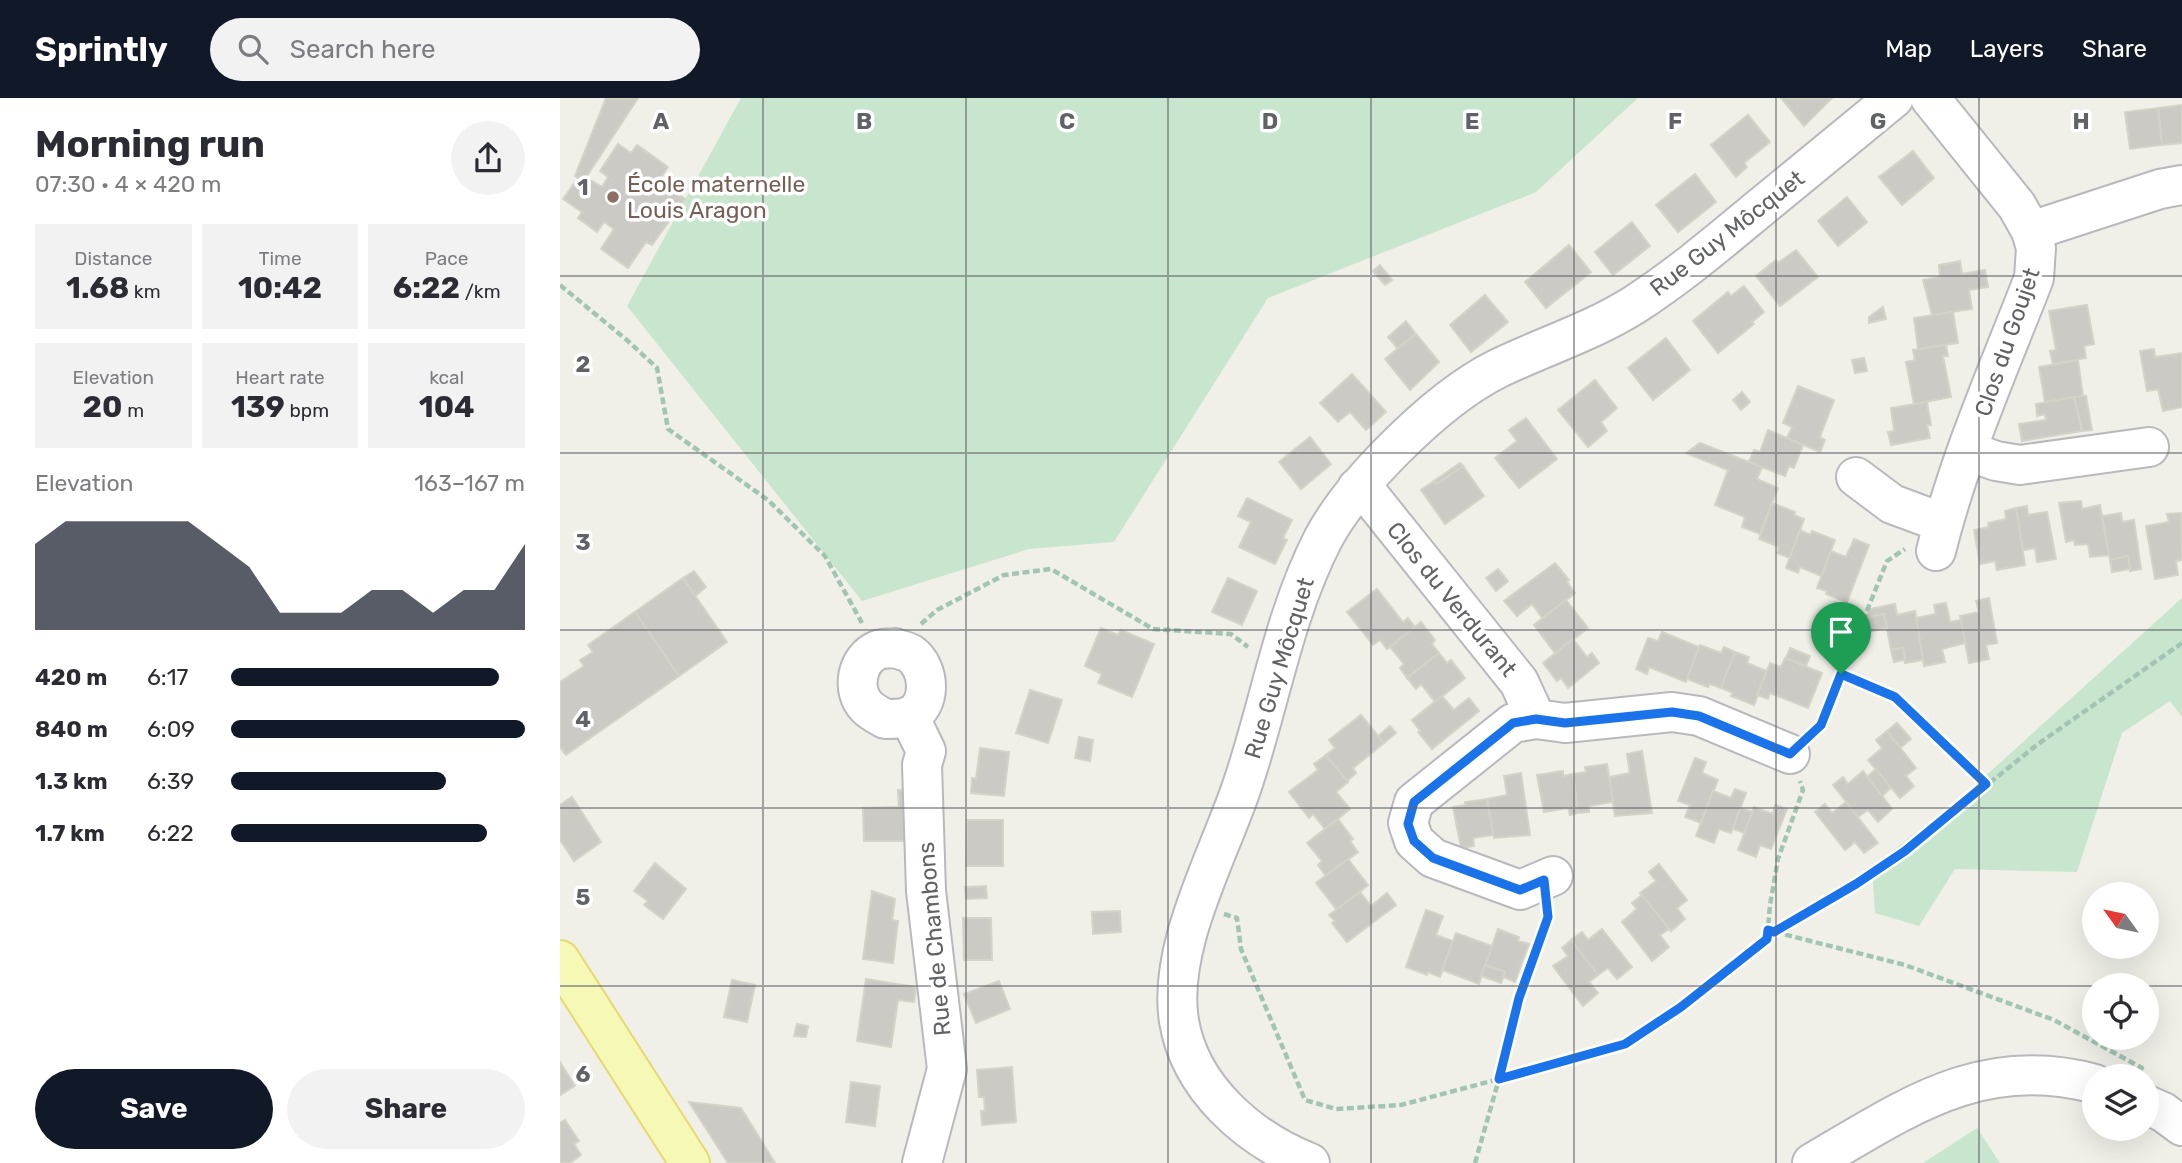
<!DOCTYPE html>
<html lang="en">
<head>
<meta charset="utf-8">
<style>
  :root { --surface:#fff; --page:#f2f2f3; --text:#2b2b33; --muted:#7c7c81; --accent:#111827 }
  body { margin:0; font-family:Rubik,sans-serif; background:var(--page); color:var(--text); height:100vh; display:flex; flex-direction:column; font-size:26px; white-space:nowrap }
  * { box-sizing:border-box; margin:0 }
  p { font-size:23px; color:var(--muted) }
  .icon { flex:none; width:38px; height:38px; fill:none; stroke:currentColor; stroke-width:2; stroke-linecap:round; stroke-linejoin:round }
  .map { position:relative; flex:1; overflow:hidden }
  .details { display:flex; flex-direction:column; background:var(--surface); width:560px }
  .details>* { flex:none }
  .needle { width:46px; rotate:303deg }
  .buttons { position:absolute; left:1522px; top:784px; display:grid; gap:14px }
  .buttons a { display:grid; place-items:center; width:77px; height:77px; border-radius:50%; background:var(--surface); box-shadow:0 7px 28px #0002; font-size:35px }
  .pin { position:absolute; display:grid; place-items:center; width:60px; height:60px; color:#fff; margin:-72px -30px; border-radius:50% 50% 50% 0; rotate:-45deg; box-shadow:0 0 7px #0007 }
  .pin .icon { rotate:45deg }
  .round { display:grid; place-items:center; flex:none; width:74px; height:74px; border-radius:37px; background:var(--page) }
  .headline { display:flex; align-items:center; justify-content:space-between; height:119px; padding:0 35px }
  h1 { font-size:38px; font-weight:700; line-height:52px }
  .metrics { display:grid; grid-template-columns:repeat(3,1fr); gap:10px; height:119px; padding:7px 35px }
  .metrics div { display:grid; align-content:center; border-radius:0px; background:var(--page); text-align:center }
  .metrics b { font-size:30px; font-weight:700 }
  .metrics small { font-size:19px; font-weight:400 }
  .metrics p { font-size:19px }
  .chart { height:196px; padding:14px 35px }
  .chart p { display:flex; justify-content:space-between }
  .chart svg { width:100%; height:126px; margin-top:7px; fill:var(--accent); opacity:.7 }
  .primary-button { display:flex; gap:14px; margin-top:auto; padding:14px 35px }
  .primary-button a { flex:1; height:80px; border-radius:42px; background:var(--accent); color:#fff; font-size:28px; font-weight:700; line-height:80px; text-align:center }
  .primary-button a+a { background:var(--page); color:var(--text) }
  ul { padding:0 35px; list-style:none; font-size:23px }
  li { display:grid; grid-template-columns:112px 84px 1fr; align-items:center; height:52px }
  li i { height:18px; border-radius:9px; background:var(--accent) }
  header { display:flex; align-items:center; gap:42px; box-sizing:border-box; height:98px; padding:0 35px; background:var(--accent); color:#fff }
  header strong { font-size:33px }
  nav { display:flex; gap:38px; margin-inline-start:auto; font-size:24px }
  .search { width:490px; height:63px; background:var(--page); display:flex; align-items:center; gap:18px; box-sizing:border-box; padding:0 24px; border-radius:38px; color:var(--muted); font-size:26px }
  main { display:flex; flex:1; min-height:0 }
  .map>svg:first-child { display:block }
  .green { fill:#c8e5ce }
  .building { fill:#cccac5; stroke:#d4d3c7; stroke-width:2 }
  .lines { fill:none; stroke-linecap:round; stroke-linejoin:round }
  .minor-casing { stroke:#b9b9bd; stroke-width:42 }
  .major-casing { stroke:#e4da6d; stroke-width:42 }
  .path { stroke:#a2c5b3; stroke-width:4.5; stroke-dasharray:7 3.5; stroke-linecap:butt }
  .minor { stroke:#fff; stroke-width:38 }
  .major { stroke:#f6f8b6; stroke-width:38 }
  .route-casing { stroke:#fff; stroke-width:14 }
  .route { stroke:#1a73e8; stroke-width:9 }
  .grid { fill:none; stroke:#606267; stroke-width:2; stroke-opacity:0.55 }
  .education-dot { fill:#8d6e63; stroke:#fff; stroke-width:2.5 }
  .labels { text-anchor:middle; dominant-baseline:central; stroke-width:7; stroke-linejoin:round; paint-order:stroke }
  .education-label { font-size:23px; fill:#785e54; stroke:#fff; text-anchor:start }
  .street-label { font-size:23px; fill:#606267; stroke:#fff }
  .grid-label { font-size:23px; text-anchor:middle; font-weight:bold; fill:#606267; stroke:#fff; stroke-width:7; stroke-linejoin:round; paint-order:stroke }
</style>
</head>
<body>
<header>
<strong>Sprintly</strong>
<div class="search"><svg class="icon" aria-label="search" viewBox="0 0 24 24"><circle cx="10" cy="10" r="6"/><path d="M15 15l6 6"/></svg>Search here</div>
<nav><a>Map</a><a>Layers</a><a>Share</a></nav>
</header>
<main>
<section class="details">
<div class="headline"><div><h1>Morning run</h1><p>07:30 · 4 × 420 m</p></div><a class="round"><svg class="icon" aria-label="share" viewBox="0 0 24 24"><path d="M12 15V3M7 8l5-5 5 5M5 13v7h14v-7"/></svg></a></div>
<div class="metrics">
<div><p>Distance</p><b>1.68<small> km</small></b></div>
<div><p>Time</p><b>10:42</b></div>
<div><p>Pace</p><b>6:22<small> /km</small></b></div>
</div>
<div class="metrics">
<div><p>Elevation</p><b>20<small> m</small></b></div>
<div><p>Heart rate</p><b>139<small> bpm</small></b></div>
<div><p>kcal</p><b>104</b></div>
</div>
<div class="chart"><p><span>Elevation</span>163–167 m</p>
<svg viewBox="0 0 160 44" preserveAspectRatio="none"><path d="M0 44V14L10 6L20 6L30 6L40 6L50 6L60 14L70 22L80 38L90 38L100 38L110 30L120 30L130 38L140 30L150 30L160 14V44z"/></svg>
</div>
<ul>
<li><b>420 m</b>6:17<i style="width:91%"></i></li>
<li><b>840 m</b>6:09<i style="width:100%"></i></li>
<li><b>1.3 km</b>6:39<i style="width:73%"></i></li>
<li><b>1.7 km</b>6:22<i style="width:87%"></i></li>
</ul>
<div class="primary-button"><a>Save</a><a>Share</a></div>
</section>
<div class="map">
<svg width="1622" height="1065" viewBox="0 0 1622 1065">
  <rect width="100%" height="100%" fill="#f0f0e9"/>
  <g class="green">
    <polygon points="181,0 1078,0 976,94 708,200 554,444 469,451 302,503 67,208"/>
    <polygon points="1622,500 1622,619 1610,603 1562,635 1517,774 1395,771 1359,828 1315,815 1312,769 1411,691"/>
    <polygon points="1417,1030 1440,1065 1363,1065"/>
  </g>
  <g class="building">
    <polygon points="46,0 78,0 23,84 15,78"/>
    <polygon points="1221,0 1272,0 1244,28"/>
    <polygon points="1622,7 1622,45 1602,47 1598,10"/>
    <polygon points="1598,10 1602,47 1570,51 1565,14"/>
    <polygon points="1188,17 1210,44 1184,65 1187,69 1176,79 1151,47"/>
    <polygon points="58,46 71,55 77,47 108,69 99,83 125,101 92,147 86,144 68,170 41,151 54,131 44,124 37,134 18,120 22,114 3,101 15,84 20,88 26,79 42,89 48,79 40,73"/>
    <polygon points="1353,53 1374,80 1342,107 1319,79"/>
    <polygon points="1135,76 1156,104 1118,134 1096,107"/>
    <polygon points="1287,99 1307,124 1278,148 1258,123"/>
    <polygon points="1072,124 1090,148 1053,177 1035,154"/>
    <polygon points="1009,147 1031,174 986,210 965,184"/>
    <polygon points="1236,152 1258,179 1220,208 1196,178 1216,162 1218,165"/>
    <polygon points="1400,163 1402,176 1425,172 1428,189 1409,192 1412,211 1372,217 1363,182 1380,179 1379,167"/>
    <polygon points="820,167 832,182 825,187 813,173"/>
    <polygon points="1184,188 1204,214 1192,224 1194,226 1158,255 1133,223 1168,194 1171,198"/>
    <polygon points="925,197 948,224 911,254 890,227"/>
    <polygon points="1527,207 1534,246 1524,248 1526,260 1493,266 1490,253 1496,252 1489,213"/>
    <polygon points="1323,209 1326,221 1309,225 1309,219"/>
    <polygon points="1393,214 1398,245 1358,251 1354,220"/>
    <polygon points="846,223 856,236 838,251 828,239"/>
    <polygon points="856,236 879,264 850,292 825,261"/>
    <polygon points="1106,240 1130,272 1093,302 1068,270"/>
    <polygon points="1386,247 1388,258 1383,258 1391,299 1354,306 1346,264 1355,262 1353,252"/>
    <polygon points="1594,251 1595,259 1622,255 1622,309 1603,313 1598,291 1587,293 1580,253"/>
    <polygon points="1304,260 1307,273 1295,275 1292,262"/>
    <polygon points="1518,262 1523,298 1485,304 1479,269"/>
    <polygon points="792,276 826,314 806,332 790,314 778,324 760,305"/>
    <polygon points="1035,282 1057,310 1041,324 1047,333 1028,349 998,312"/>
    <polygon points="1238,288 1274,302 1260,339 1265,342 1260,354 1227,340 1232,329 1223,325"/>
    <polygon points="1182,294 1190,304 1181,312 1173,302"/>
    <polygon points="1523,298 1526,298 1532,332 1522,333 1514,299"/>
    <polygon points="1514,299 1522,333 1462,343 1459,326 1486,322 1485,316 1477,318 1476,306"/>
    <polygon points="1367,304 1371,327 1367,327 1370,340 1331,347 1328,334 1334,333 1331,310"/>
    <polygon points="966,320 997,361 959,390 935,360 957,343 949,332"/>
    <polygon points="1208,332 1243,347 1234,370 1229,368 1225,378 1189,364 1194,352 1200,354"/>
    <polygon points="750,339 771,366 741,391 719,364"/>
    <polygon points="1140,345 1202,369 1197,381 1218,390 1200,436 1182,429 1185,419 1155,407 1168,372 1126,355"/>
    <polygon points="900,365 903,368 877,386 874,383"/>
    <polygon points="903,368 924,398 885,426 861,392 874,383 877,386"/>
    <polygon points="687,400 732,422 723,440 727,442 715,466 679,449 691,424 678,418"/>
    <polygon points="1521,403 1522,411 1540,407 1549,457 1530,459 1528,446 1515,447 1514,442 1506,444 1499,405"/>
    <polygon points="1212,405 1235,414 1234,417 1244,421 1230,460 1217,455 1219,449 1199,441"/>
    <polygon points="1467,408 1468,417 1487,414 1496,461 1477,464 1475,450 1463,452 1456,410"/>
    <polygon points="1456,410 1465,467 1437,472 1435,463 1420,466 1414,432 1429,429 1428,425 1446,421 1445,413"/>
    <polygon points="1561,415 1562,424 1574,422 1581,471 1570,473 1568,458 1550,462 1542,418"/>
    <polygon points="1621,415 1622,462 1616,463 1618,477 1595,481 1586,428 1609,424 1607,416"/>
    <polygon points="1240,432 1250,437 1252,433 1275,442 1261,478 1240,469 1238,475 1226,470"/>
    <polygon points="1294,441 1309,447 1287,504 1266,496 1267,493 1257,490 1271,453 1286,459"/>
    <polygon points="1568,458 1570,471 1552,474 1550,462"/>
    <polygon points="995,465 1009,482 1007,484 1015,495 983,521 972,506 957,518 944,503"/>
    <polygon points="938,471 948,483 936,493 926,480"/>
    <polygon points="134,473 146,489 135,498 123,480"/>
    <polygon points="123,480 167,544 119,578 75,514"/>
    <polygon points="668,480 697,493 682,527 652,514"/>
    <polygon points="817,491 843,524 848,520 855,529 827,551 820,542 813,547 787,514"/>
    <polygon points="1429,500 1437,545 1426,547 1429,561 1409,565 1400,518 1419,514 1416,503"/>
    <polygon points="1006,502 1028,530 995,555 974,527"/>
    <polygon points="1386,505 1390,524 1401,522 1405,545 1382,551 1385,564 1364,568 1356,520 1376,516 1374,507"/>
    <polygon points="1335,506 1337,517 1355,513 1363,562 1345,565 1343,550 1331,552 1324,516 1307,519 1310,511"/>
    <polygon points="75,514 119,578 6,657 0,649 0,584 24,568 20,562 33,554 28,547"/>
    <polygon points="1324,516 1327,530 1303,535 1307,519"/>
    <polygon points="861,524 875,542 872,546 879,555 847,580 840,570 844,566 830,549"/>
    <polygon points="541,530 558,537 561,532 594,546 572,599 538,585 542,576 525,568"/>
    <polygon points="1102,534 1139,549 1126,584 1089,569 1087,576 1076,571 1088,540 1098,543"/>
    <polygon points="1013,541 1027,559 1032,555 1039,565 1008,590 1001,580 997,583 983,565"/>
    <polygon points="1140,547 1161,555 1164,549 1175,554 1161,590 1150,586 1148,589 1127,581"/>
    <polygon points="1230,550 1250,558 1246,568 1226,560"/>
    <polygon points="1343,550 1345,562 1334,564 1331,552"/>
    <polygon points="1175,554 1189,559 1187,565 1207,573 1194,607 1171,598 1173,595 1161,590"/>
    <polygon points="879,555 887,565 891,562 905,580 875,604 861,586 856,591 847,580"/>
    <polygon points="1225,560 1262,575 1248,610 1210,595 1208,601 1197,597 1210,565 1221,569"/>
    <polygon points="470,592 502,602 488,645 456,635"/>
    <polygon points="882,598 894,612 909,600 919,613 872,651 858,634 860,633 852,622"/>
    <polygon points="801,617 824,645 793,670 796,675 787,683 766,657 775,650 769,642"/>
    <polygon points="1337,625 1351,641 1340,650 1327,633"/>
    <polygon points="830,628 836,635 824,645 818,638"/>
    <polygon points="1327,633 1356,670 1346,678 1354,688 1340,700 1308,662 1322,650 1316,642"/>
    <polygon points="519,639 533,642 530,663 515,660"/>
    <polygon points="420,650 449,654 444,698 411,695 412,680 416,681"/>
    <polygon points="1082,653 1092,715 1055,718 1049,679 1070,675 1067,656"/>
    <polygon points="766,657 788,684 776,694 790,711 765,731 753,716 749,720 729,694 758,672 754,666"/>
    <polygon points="1135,660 1146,664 1142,675 1158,682 1141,725 1125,719 1130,707 1118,703"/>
    <polygon points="1047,666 1053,704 1029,708 1029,714 1018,715 1013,676 1026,674 1025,669"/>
    <polygon points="1316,671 1331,690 1322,698 1307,679"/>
    <polygon points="1003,673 1003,678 1013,676 1018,715 1010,717 1008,710 984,714 977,677"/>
    <polygon points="1303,673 1332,711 1318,724 1308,712 1298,719 1273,687 1283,679 1288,686"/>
    <polygon points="961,675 970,737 934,740 927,701 947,697 944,678"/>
    <polygon points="1175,691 1186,695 1171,735 1159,731 1154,745 1136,738 1153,693 1171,700"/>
    <polygon points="338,692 353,692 354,743 304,743 303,710 339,709"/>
    <polygon points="12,699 41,744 14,763 0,742 0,707"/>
    <polygon points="927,701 933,737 913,740 914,748 901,750 893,709 905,707 905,704"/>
    <polygon points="1286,704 1318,745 1304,755 1295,744 1285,752 1255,714 1265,706 1272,715"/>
    <polygon points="1215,707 1227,711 1211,751 1200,747 1196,759 1178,752 1194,709 1213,716"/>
    <polygon points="1180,710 1193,714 1184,735 1173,731"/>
    <polygon points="778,721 793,741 790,743 798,754 766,778 758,767 762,763 747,745"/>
    <polygon points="407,722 443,722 443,768 406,768"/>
    <polygon points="788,761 808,787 777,812 756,785"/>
    <polygon points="95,765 126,791 103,821 84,807 88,803 74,793"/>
    <polygon points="1099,766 1127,802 1117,810 1125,821 1111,833 1080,795 1096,783 1089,774"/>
    <polygon points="426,788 427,800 406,801 405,789"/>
    <polygon points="312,793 335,801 332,822 338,823 333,865 303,861"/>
    <polygon points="800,794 811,808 827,795 836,807 787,844 772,825 775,823 769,817"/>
    <polygon points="1082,797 1109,831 1100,837 1109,849 1092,863 1062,824 1077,811 1072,805"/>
    <polygon points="866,812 883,818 876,837 893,843 880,879 868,874 867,877 846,869"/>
    <polygon points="560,813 561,834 533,836 532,814"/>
    <polygon points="403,820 431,820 432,862 404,862"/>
    <polygon points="938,831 959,839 958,843 969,846 955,884 943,879 945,874 925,867"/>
    <polygon points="1042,831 1072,869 1057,881 1048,870 1038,877 1011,842 1022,834 1028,842"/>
    <polygon points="896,835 932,848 919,886 882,872"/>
    <polygon points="1011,842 1038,877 1029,884 1038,895 1023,908 993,868 1008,858 1002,850"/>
    <polygon points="925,867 945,874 941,885 921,878"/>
    <polygon points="306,881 356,889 354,904 338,902 331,949 297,943"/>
    <polygon points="172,882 195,887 187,924 164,919"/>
    <polygon points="439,883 450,911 416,925 404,896"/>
    <polygon points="237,926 248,928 246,939 234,938"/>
    <polygon points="0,964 15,988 0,997"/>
    <polygon points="452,969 456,1024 422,1027 421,1013 425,1013 424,999 419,999 417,972"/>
    <polygon points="291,984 320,988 315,1028 286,1024"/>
    <polygon points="129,1004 181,1010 215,1065 168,1065"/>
    <polygon points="5,1022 19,1043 14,1046 21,1057 10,1065 0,1065 0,1025"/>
  </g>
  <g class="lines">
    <g class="minor-casing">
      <g id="minor">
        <path d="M1370,0L1457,108L1471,133L1476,150L1474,180C1439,270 1399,360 1376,453"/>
        <polyline points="1471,133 1600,91 1622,87"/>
        <polyline points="1408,353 1436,363 1460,367 1589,349"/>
        <polyline points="1296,379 1332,406 1383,425"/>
        <polyline points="797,390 809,397 959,584 976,621 953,625 854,704 848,725 854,743 873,760 960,792 993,778"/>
        <path d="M335,550C339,552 347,553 351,556C370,570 373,608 348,619C342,621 332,621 325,621C320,618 312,614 307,609C291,593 296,561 318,552C323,550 330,551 335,550Z"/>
        <polyline points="349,618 366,653 362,667 366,793 387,971 362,1065"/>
        <polyline points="976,621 1005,625 1112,614 1139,618 1230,656"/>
        <polyline points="1587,1007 1603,1014 1622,1028"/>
        <path d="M750,1065C689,1041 630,990 619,923C607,849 659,757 682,688C710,606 723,519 763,441C781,407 807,378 834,351C864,321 899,290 937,271C982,249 1031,234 1074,207C1119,178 1159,144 1200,110C1244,74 1289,37 1334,0"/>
        <path d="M1252,1065C1345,1011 1421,955 1535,986"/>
      </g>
    </g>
    <g class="major-casing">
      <polyline id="major" points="0,862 130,1065"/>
    </g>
    <g class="path">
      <polyline points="0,187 68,243 97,270 108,331 208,402 265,458 302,525"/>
      <polyline points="361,526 377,512 444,477 491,471 593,531 671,536 688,549"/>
      <polyline points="1281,576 1335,599 1426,686"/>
      <polyline points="1251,636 1261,627 1327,463 1345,451"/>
      <polyline points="664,816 677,820 681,851 745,1002 776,1011 841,1007 939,981 959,900 988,819 988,814"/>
      <polyline points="1214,833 1296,786 1345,753 1478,646 1622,545"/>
      <polyline points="1215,834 1345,867 1494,922 1582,970 1578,977"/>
      <polyline points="915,1065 939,981 1065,946 1120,909 1207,841 1210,807 1218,761 1243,692 1240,683"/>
    </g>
    <use href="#minor" class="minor"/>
    <use href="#major" class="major"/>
  </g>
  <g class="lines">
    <g class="route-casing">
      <polygon id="route" points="1281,576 1335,599 1426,686 1345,753 1296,786 1214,834 1208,832 1207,841 1121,909 1065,946 939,981 959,900 988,819 984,782 960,792 873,760 854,743 848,726 854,704 953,625 976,621 1005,625 1112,614 1139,618 1230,656 1261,627"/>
    </g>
    <use href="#route" class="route"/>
  </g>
  <path class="grid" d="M203,0V1065M406,0V1065M608,0V1065M811,0V1065M1014,0V1065M1216,0V1065M1419,0V1065M0,178H1622M0,355H1622M0,532H1622M0,710H1622M0,888H1535M1587,888H1622"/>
  <circle class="education-dot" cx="53" cy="99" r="7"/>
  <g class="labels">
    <g class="education-label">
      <text x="67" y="86">École maternelle<tspan x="67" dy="26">Louis Aragon</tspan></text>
    </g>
    <g class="street-label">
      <text transform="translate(1167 135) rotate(-38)">Rue Guy Môcquet</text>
      <text transform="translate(1447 244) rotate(-71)">Clos du Goujet</text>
      <text transform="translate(892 501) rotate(51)">Clos du Verdurant</text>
      <text transform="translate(719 570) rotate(-73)">Rue Guy Môcquet</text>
      <text transform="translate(374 841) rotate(-95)">Rue de Chambons</text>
    </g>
  </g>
  <g class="grid-label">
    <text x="101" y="31">A</text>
    <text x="304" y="31">B</text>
    <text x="507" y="31">C</text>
    <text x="710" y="31">D</text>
    <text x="912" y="31">E</text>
    <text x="1115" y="31">F</text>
    <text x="1318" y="31">G</text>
    <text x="1521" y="31">H</text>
    <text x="23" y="97">1</text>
    <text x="23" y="274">2</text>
    <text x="23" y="452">3</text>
    <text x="23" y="629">4</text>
    <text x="23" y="807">5</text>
    <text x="23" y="984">6</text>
  </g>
</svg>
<div class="buttons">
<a><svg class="needle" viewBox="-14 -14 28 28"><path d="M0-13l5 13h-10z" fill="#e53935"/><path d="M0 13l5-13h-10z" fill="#7c7c81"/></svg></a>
<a><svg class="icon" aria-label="locate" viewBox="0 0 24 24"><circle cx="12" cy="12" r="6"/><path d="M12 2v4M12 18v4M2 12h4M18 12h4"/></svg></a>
<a><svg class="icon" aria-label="layers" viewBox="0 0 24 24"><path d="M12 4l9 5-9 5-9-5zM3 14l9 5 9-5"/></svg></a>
</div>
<div class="pin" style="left:1281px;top:576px;background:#1e9e55"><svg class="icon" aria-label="arrive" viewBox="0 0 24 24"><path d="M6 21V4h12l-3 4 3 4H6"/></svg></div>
</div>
</main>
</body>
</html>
